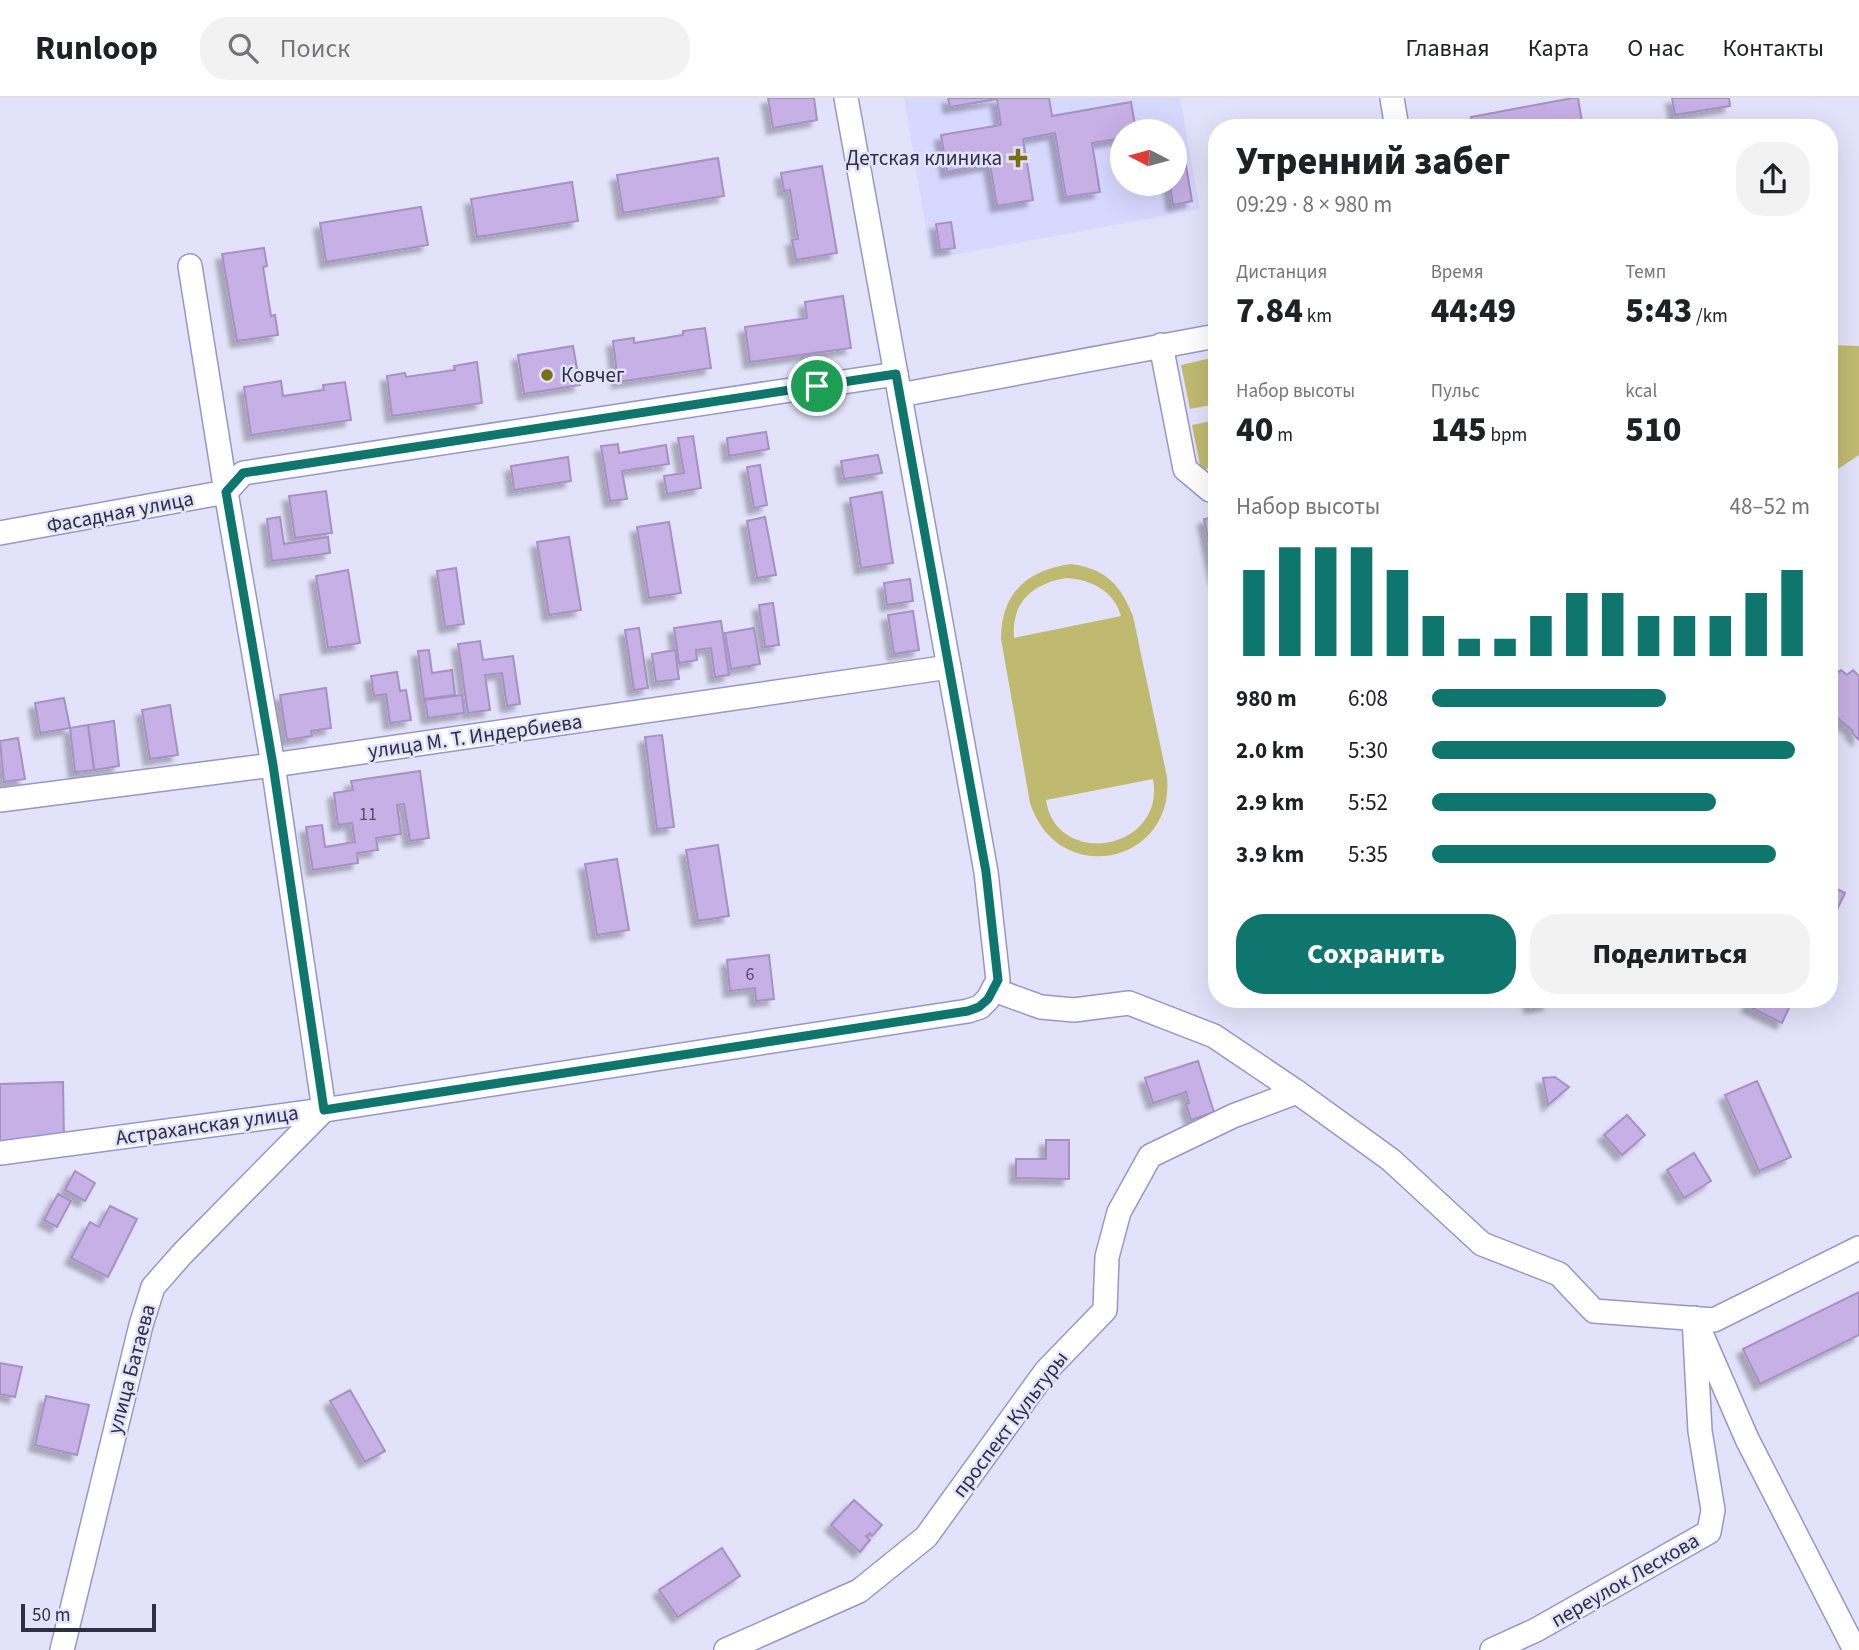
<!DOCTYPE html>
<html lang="ru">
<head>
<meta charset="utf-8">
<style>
  :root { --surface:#fff; --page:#f2f2f2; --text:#202124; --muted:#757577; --line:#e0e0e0; --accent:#0f766e }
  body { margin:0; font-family:"Source Sans 3",sans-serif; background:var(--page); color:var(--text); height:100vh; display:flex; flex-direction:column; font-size:26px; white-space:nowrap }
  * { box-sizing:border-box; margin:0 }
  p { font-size:23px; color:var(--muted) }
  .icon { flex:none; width:38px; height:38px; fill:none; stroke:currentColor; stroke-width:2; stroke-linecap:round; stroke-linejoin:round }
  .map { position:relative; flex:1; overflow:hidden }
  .sheet { position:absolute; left:1208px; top:21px; width:630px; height:889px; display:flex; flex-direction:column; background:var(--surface); border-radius:28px; box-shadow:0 7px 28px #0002 }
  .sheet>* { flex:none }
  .needle { width:46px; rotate:276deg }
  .buttons { position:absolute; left:1110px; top:21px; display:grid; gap:14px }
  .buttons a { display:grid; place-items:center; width:77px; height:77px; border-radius:50%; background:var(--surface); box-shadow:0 7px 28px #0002; font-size:35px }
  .scale { position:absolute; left:21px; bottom:18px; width:135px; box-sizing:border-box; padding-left:7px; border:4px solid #2e2e44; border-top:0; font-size:19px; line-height:24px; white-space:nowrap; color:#2e2e44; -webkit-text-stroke:5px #e2e3fa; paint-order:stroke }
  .pin { position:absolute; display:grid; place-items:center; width:60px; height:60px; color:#fff; margin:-30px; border:4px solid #fff; border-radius:50%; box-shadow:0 2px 7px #0007 }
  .round { display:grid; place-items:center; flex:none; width:74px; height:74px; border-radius:28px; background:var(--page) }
  .head { display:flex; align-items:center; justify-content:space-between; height:119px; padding:0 28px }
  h1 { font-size:38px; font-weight:800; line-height:52px }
  .figures { display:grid; grid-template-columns:repeat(3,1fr); gap:10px; height:119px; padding:7px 28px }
  .figures div { display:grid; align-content:center }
  .figures b { font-size:35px; font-weight:800 }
  .figures small { font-size:19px; font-weight:400 }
  .figures p { font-size:19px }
  .chart { height:196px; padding:14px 28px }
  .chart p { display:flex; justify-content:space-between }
  .chart svg { width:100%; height:126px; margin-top:7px; stroke:var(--accent); stroke-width:6 }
  .primary-button { display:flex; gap:14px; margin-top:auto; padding:14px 28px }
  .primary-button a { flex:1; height:80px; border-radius:28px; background:var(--accent); color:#fff; font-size:28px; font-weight:800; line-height:80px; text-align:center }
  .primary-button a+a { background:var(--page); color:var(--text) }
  ul { padding:0 28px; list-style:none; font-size:23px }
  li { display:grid; grid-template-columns:112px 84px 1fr; align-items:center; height:52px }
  li i { height:18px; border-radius:9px; background:var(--accent) }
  header { display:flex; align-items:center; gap:42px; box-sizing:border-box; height:98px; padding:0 35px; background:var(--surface); border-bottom:2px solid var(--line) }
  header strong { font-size:33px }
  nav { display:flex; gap:38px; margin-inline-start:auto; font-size:24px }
  .search { width:490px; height:63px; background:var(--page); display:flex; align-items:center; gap:18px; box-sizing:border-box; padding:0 24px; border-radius:28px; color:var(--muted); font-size:26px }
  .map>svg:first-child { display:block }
  .built { fill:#d7d8fe; fill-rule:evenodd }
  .green { fill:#c0ba71; fill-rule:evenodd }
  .building { fill:#c7b0e5; stroke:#a690c4; stroke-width:2; filter:url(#shadow) }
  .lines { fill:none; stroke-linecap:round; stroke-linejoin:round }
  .minor-casing { stroke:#9696cb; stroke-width:26 }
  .minor { stroke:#fff; stroke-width:23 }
  .route-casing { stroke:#fff; stroke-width:14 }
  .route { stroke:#0f766e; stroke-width:9 }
  .poi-dot { fill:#797111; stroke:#e2e3fa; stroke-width:2.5 }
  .labels { text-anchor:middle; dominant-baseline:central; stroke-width:5; stroke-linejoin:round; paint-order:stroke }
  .number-label { font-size:18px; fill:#544e6c }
  .poi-label { font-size:21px; fill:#2e2e44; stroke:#e2e3fa; text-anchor:end }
  .street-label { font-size:21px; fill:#2e2e44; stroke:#e2e3fa }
</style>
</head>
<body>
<header>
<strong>Runloop</strong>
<div class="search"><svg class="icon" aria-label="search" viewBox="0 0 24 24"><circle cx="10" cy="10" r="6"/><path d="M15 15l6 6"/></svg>Поиск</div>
<nav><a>Главная</a><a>Карта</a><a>О нас</a><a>Контакты</a></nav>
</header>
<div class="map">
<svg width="1859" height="1552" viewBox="0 0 1859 1552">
  <defs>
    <filter id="shadow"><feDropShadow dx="-6" dy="6" stdDeviation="2" flood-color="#0004"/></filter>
  </defs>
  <rect width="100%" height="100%" fill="#e2e3fa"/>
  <path class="built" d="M904,0H1180L1200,111L931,161ZM1122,33H1174V86H1122Z"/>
  <g class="green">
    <polygon points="1829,247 1859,248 1859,357 1829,377"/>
    <polygon points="1216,259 1216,306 1190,311 1181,267"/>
    <polygon points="1216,322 1216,369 1201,372 1192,327"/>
    <path d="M1071,466C1106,471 1120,486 1133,518L1167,679C1175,766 1058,791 1030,705L1001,541C1001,495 1027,472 1071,466ZM1067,480C1092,482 1114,493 1121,518L1014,540C1011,503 1034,485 1067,480ZM1153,681C1166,753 1056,771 1046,702Z"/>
  </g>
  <g class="building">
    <polygon points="768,0 814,0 817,22 773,30"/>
    <polygon points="948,0 1049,0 1052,18 1131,4 1136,33 1122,33 1122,40 1092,45 1100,94 1066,99 1055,35 1023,41 1033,102 997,108 990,66 947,74 941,37 1001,27 997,1 950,9"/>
    <polygon points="1573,0 1578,0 1583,30 1473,30 1471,19"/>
    <polygon points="1672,0 1729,0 1730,8 1675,17"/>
    <polygon points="718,60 724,98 623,115 617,77"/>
    <polygon points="822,68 837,155 796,162 792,142 798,141 790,92 784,93 781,75"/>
    <polygon points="1186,68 1192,103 1173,107 1170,86 1174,86 1174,70"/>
    <polygon points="572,84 578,123 477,139 471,101"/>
    <polygon points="421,109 428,147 326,164 320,125"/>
    <polygon points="951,124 955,150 940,152 936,126"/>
    <polygon points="264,150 267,168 263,169 271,218 275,217 278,237 237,243 222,156"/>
    <polygon points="843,198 851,250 750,264 745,229 807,220 805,204"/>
    <polygon points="705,230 711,270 618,284 613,243 634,240 634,245 683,237 683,233"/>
    <polygon points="573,248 580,287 524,296 518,257"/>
    <polygon points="477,264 482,305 392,318 387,278 405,275 406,279 455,272 454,268"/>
    <polygon points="281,283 283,298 324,292 323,287 345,284 351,322 251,337 244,289"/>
    <polygon points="766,334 769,351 729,358 727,340"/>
    <polygon points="693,338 701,390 667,396 664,378 684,375 678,340"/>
    <polygon points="618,346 619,355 666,347 669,366 622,373 627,401 610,403 601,348"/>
    <polygon points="878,357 882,375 844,381 841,363"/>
    <polygon points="568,359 571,383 514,392 511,368"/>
    <polygon points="760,367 767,407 754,410 747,369"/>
    <polygon points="326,393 332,435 295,440 289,398"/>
    <polygon points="882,394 893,465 861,470 850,400"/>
    <polygon points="280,419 284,446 328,439 330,455 272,463 267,421"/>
    <polygon points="765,419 776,477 757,480 747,423"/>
    <polygon points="1216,419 1216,482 1204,421"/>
    <polygon points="669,424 681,495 649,500 637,429"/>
    <polygon points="569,439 581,512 549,517 537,444"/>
    <polygon points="456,470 464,526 445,529 437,473"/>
    <polygon points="348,472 360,545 328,550 316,478"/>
    <polygon points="910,481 913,503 887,507 884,485"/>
    <polygon points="773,505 779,547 765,549 759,507"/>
    <polygon points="913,513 919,552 894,556 888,517"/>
    <polygon points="721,523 729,577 715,579 711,550 696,552 697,562 679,565 674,530"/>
    <polygon points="639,530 648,590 634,592 625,532"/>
    <polygon points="754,530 760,566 731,571 725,535"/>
    <polygon points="480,543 483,562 513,558 520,606 507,608 502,575 485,577 490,612 468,615 458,546"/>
    <polygon points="429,552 432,575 452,572 455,597 424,601 418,553"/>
    <polygon points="675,552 679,581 656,584 652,556"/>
    <polygon points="1829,564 1839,574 1841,572 1847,577 1853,572 1859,578 1859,642 1852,635 1853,633 1829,613"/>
    <polygon points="397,574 400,593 406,592 411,622 390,625 386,596 374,598 371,578"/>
    <polygon points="326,590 331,630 311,633 312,638 287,642 280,597"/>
    <polygon points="462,597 464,615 428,620 425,602"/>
    <polygon points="64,600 70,630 40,635 35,605"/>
    <polygon points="170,607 178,657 150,661 142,612"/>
    <polygon points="114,623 119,668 94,672 88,627"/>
    <polygon points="88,627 94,672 75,674 70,630"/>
    <polygon points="662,637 674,729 657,731 645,639"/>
    <polygon points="18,640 25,681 4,684 0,643"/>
    <polygon points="420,673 429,740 410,743 404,706 397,707 401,736 376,740 378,752 357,755 358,765 313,772 306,729 322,727 325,749 355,744 352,725 338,727 334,695 353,692 351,683"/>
    <polygon points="718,747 729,818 698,823 686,752"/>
    <polygon points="617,761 629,832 597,837 585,766"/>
    <polygon points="1829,787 1845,795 1829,828"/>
    <polygon points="769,857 774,901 756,903 755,890 730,893 727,862"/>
    <polygon points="1529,901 1548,901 1549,906 1531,909"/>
    <polygon points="1751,901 1793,901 1782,925 1748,908"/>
    <polygon points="1198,963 1214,1014 1191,1022 1186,1006 1189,1005 1186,994 1153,1005 1145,980"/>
    <polygon points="1555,979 1569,989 1548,1007 1543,980"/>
    <polygon points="1757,983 1791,1059 1759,1073 1725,997"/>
    <polygon points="63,984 64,1044 0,1046 0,986"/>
    <polygon points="1627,1017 1645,1037 1622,1057 1604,1037"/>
    <polygon points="1046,1042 1069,1042 1069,1081 1016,1080 1016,1061 1046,1061"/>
    <polygon points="1694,1055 1711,1083 1684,1100 1667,1072"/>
    <polygon points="75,1073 95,1085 85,1103 65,1092"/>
    <polygon points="58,1096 71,1103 57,1129 44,1122"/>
    <polygon points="110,1108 137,1121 108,1179 71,1160 90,1124 99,1129"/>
    <polygon points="1859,1194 1859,1237 1760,1286 1743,1251"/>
    <polygon points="0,1265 22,1269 15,1299 0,1296"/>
    <polygon points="350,1292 385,1353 365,1364 330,1303"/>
    <polygon points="46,1298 89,1307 77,1357 35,1347"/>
    <polygon points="854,1402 882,1427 872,1438 870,1435 866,1438 870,1442 860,1454 831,1427"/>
    <polygon points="722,1450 740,1478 678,1519 659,1492"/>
  </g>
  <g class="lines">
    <g class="minor-casing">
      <g id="minor">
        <polyline points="1392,0 1397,30"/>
        <polyline points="1161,247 1185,371 1210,392 1216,391"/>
        <polyline points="900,297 1216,238"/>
        <polyline points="0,435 226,394 243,375 896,276"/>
        <polyline points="0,702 273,667 949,569"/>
        <polyline points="994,892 1041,909 1074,912 1129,905 1214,938 1297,994"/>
        <polyline points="0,1055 324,1012 968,913 980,909 988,901 998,882 986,774 846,0"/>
        <polyline points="1700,1233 1747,1341 1855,1552"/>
        <polyline points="62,1552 141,1227 153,1189 182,1156 324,1012 273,667 226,394 190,168"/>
        <polyline points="726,1552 859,1493 926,1439 1046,1273 1105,1212 1107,1159 1119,1114 1150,1058 1233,1018 1297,994 1391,1062 1482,1146 1559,1176 1594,1213 1714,1222 1859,1150"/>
        <polyline points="1492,1552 1536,1532 1709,1434 1713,1412 1700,1333 1694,1220"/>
      </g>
    </g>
    <use href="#minor" class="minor"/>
  </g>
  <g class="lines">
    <g class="route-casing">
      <polygon id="route" points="896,276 986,774 998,882 988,901 979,909 968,913 324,1012 273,667 226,394 243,375"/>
    </g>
    <use href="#route" class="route"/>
  </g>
  <g class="poi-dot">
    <path d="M1014.5 49.5h7v7h7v7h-7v7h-7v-7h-7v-7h7z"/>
    <circle cx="547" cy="277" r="7"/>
  </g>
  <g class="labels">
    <g class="number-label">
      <text x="368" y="716">11</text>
      <text x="750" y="876">6</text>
    </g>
    <g class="poi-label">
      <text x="1002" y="60">Детская клиника</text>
      <text x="561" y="277" text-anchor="start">Ковчег</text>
    </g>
    <g class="street-label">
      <text transform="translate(120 414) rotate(-11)">Фасадная улица</text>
      <text transform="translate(475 638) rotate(-8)">улица М. Т. Индербиева</text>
      <text transform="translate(207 1027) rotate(-8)">Астраханская улица</text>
      <text transform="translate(131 1271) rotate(-75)">улица Батаева</text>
      <text transform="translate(1010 1326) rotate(-53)">проспект Культуры</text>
      <text transform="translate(1625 1482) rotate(-30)">переулок Лескова</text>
    </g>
  </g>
</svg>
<div class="buttons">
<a><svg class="needle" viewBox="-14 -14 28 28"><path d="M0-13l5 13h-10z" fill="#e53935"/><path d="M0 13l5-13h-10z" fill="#757577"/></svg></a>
</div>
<div class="scale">50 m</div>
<div class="pin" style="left:817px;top:288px;background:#1e9e55"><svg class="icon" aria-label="arrive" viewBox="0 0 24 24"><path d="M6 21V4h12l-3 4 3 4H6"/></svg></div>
<section class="sheet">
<div class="head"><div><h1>Утренний забег</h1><p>09:29 · 8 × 980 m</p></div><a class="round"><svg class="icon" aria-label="share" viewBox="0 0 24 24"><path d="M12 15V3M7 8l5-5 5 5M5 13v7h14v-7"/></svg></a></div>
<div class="figures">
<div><p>Дистанция</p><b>7.84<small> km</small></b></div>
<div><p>Время</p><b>44:49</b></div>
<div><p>Темп</p><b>5:43<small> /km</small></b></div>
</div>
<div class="figures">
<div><p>Набор высоты</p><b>40<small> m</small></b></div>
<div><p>Пульс</p><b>145<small> bpm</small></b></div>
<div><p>kcal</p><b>510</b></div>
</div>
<div class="chart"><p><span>Набор высоты</span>48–52 m</p>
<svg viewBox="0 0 160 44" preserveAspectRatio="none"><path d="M5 44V14M15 44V6M25 44V6M35 44V6M45 44V14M55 44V30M65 44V38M75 44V38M85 44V30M95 44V22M105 44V22M115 44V30M125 44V30M135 44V30M145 44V22M155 44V14"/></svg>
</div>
<ul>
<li><b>980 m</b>6:08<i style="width:62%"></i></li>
<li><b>2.0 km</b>5:30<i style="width:96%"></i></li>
<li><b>2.9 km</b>5:52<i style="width:75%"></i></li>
<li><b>3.9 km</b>5:35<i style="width:91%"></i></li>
</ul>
<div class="primary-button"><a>Сохранить</a><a>Поделиться</a></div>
</section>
</div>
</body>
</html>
